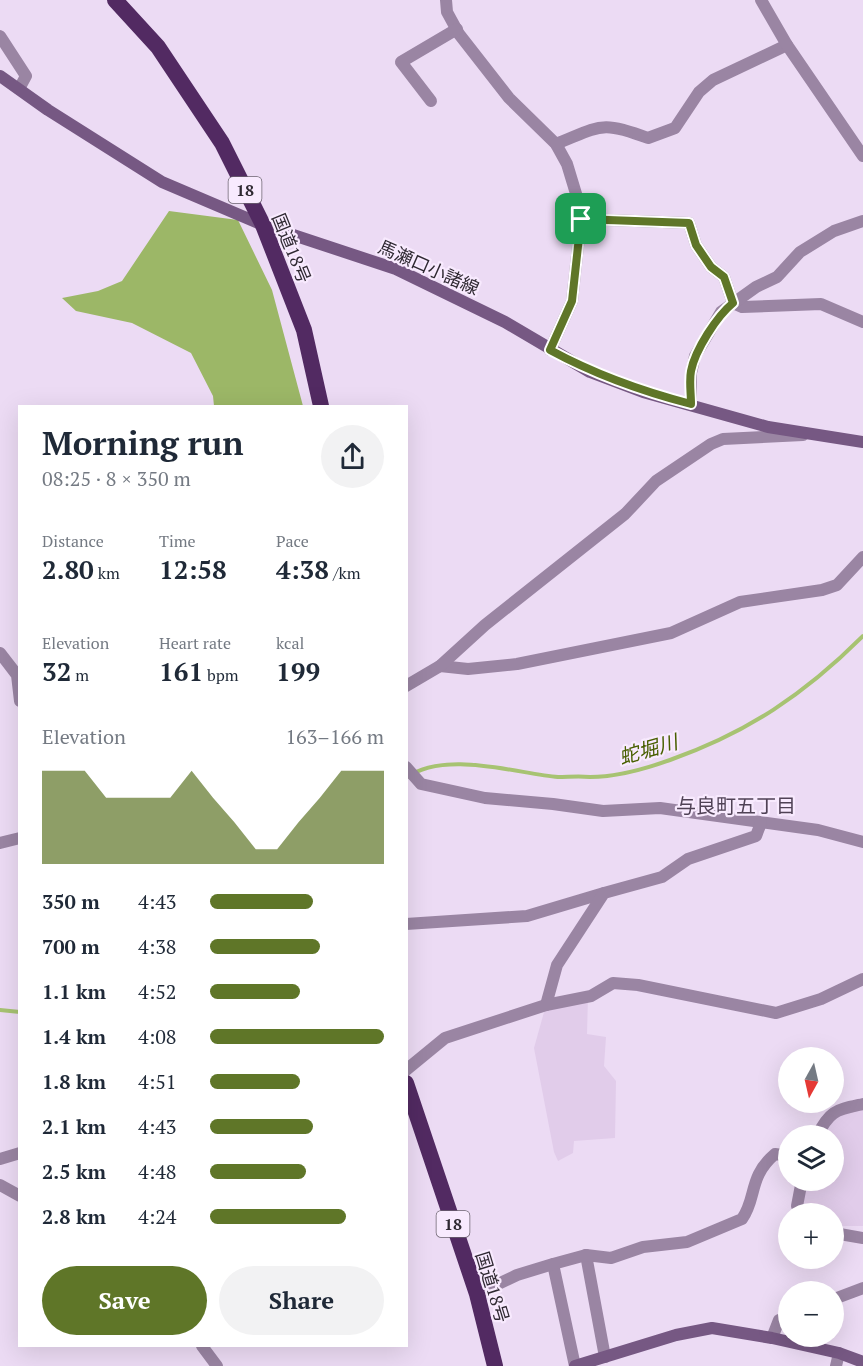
<!DOCTYPE html>
<html lang="en">
<head>
<meta charset="utf-8">
<style>
  :root { --surface:#fff; --page:#f2f2f3; --text:#1f2937; --muted:#747a83; --accent:#5f7628 }
  body { margin:0; font-family:"PT Serif","Noto Sans JP",serif; background:var(--page); color:var(--text); height:100vh; display:flex; flex-direction:column; font-size:22px; white-space:nowrap }
  * { box-sizing:border-box; margin:0 }
  p { font-size:20px; color:var(--muted) }
  .icon { flex:none; width:33px; height:33px; fill:none; stroke:currentColor; stroke-width:2; stroke-linecap:round; stroke-linejoin:round }
  .map { position:relative; flex:1; overflow:hidden }
  .side { position:absolute; left:18px; top:405px; width:390px; height:942px; display:flex; flex-direction:column; background:var(--surface); border-radius:0px; box-shadow:0 6px 24px #0002 }
  .side>* { flex:none }
  .needle { width:39px; rotate:188deg }
  .controls { position:absolute; left:778px; top:1047px; display:grid; gap:12px }
  .controls a { display:grid; place-items:center; width:66px; height:66px; border-radius:50%; background:var(--surface); box-shadow:0 6px 24px #0002; font-size:30px }
  .pin { position:absolute; display:grid; place-items:center; width:51px; height:51px; color:#fff; margin:-26px; border-radius:12px; box-shadow:0 3px 9px #0006 }
  .round { display:grid; place-items:center; flex:none; width:63px; height:63px; border-radius:32px; background:var(--page) }
  .overview { display:flex; align-items:center; justify-content:space-between; height:102px; padding:0 24px }
  h1 { font-size:33px; font-weight:700; line-height:45px }
  .stats { display:grid; grid-template-columns:repeat(3,1fr); gap:9px; height:102px; padding:6px 24px }
  .stats div { display:grid; align-content:center }
  .stats b { font-size:26px; font-weight:700 }
  .stats small { font-size:16px; font-weight:400 }
  .stats p { font-size:16px }
  .chart { height:168px; padding:12px 24px }
  .chart p { display:flex; justify-content:space-between }
  .chart svg { width:100%; height:108px; margin-top:6px; fill:var(--accent); opacity:.7 }
  .action { display:flex; gap:12px; margin-top:auto; padding:12px 24px }
  .action a { flex:1; height:69px; border-radius:36px; background:var(--accent); color:#fff; font-size:24px; font-weight:700; line-height:69px; text-align:center }
  .action a+a { background:var(--page); color:var(--text) }
  ul { padding:0 24px; list-style:none; font-size:20px }
  li { display:grid; grid-template-columns:96px 72px 1fr; align-items:center; height:45px }
  li i { height:15px; border-radius:8px; background:var(--accent) }
  .map>svg:first-child { display:block }
  .built { fill:#e1ccea }
  .forest { fill:#9cb767 }
  .lines { fill:none; stroke-linecap:round; stroke-linejoin:round }
  .stream { stroke:#a7c372; stroke-width:4 }
  .minor { stroke:#9a85a3; stroke-width:12 }
  .tertiary { stroke:#9a85a3; stroke-width:12 }
  .secondary { stroke:#765883; stroke-width:12 }
  .trunk { stroke:#522a62; stroke-width:16 }
  .route-casing { stroke:#fff; stroke-width:12 }
  .route { stroke:#5f7628; stroke-width:8 }
  .labels { text-anchor:middle; dominant-baseline:central; stroke-width:4.5; stroke-linejoin:round; paint-order:stroke }
  .shield { fill:#f8eafe; stroke:#6b636f; stroke-width:1.5 }
  .shield-label { font-size:16px; font-weight:bold; fill:#2f2932 }
  .street-label { font-size:18px; fill:#2f2932; stroke:#f8eafe }
  .water-label { font-size:20px; font-style:italic; fill:#485f00; stroke:#f8eafe }
  .neighbourhood-label { font-size:20px; fill:#504256; stroke:#f8eafe }
</style>
</head>
<body>
<div class="map">
<svg width="863" height="1366" viewBox="0 0 863 1366">
  <rect width="100%" height="100%" fill="#ecdbf4"/>
  <g class="built">
    <polygon points="588,997 587,1034 606,1037 604,1066 616,1081 615,1138 574,1141 573,1153 558,1161 554,1152 534,1048 546,1005"/>
    <polygon points="863,1104 863,1226 834,1226 834,1214 807,1213 798,1197 804,1181 834,1180 834,1136 820,1135 827,1116"/>
  </g>
  <polygon class="forest" points="169,211 238,220 272,290 303,406 214,406 213,396 191,353 132,323 76,311 62,298 98,291 122,281"/>
  <g class="lines">
    <g class="stream">
      <path d="M406,778C444,750 515,773 558,777C568,777 579,776 590,777C617,777 645,769 670,760C747,733 805,694 863,636"/>
      <polyline points="0,1010 20,1012"/>
    </g>
    <g class="minor">
      <polyline points="446,0 447,12 459,34 509,98 556,144 567,164 577,197 581,219 572,301 550,350"/>
      <polyline points="0,36 26,76 19,89"/>
      <polyline points="431,101 401,62 457,29"/>
      <path d="M556,144C601,126 601,120 648,138L675,128L699,92L713,80L787,45"/>
      <polyline points="581,219 689,223 696,245 711,267 724,277 733,303 742,307 821,304 863,322"/>
      <polyline points="691,404 691,373 695,356 721,312 756,287 777,277 800,252 834,231 863,221"/>
      <polyline points="0,653 17,675 20,701"/>
      <polyline points="440,666 468,669 517,664 671,633 740,602 822,590 837,585 863,557"/>
      <polyline points="406,686 440,666 485,625 625,514 656,481 711,444 723,439 803,435"/>
      <polyline points="406,767 421,784 485,798 553,804 603,811 660,808 818,830 863,842"/>
      <polyline points="0,843 20,838"/>
      <polyline points="406,924 527,916 604,893"/>
      <polyline points="546,1005 557,965 604,893 662,877 688,859 756,836 761,823"/>
      <polyline points="406,1070 445,1038 546,1005 591,996 613,983 638,985 776,1013 821,999 863,979"/>
      <path d="M817,1136C830,1110 836,1110 863,1104"/>
      <polyline points="0,1159 20,1153"/>
      <polyline points="0,1185 20,1196"/>
      <polyline points="801,1214 797,1206 802,1180"/>
      <polyline points="834,1233 863,1238"/>
      <polyline points="586,1255 605,1357"/>
      <polyline points="553,1264 575,1366"/>
      <path d="M477,1294L517,1275L553,1264L586,1255L611,1258L643,1247L687,1242L742,1219C757,1198 748,1177 775,1154L789,1156"/>
      <polyline points="834,1299 863,1288"/>
      <polyline points="772,1338 779,1320 789,1316"/>
      <polyline points="202,1346 217,1366"/>
      <polyline points="836,1366 839,1353"/>
    </g>
    <polyline class="tertiary" points="761,0 787,45 863,156"/>
    <g class="secondary">
      <polyline points="0,76 48,110 162,182 263,225 396,269 505,322 590,372 643,392 768,427 863,442"/>
      <polyline points="575,1366 676,1335 712,1328 772,1338 839,1353 863,1362"/>
    </g>
    <g class="trunk">
      <polyline points="115,0 158,47 222,143 263,225 304,330 321,406"/>
      <polyline points="406,1083 477,1294 495,1366"/>
    </g>
  </g>
  <g class="lines">
    <g class="route-casing">
      <path id="route" d="M581,219L689,223L696,245L711,267L724,277L733,303C717,316 695,350 691,371C689,381 691,393 691,404C641,391 596,375 550,350L572,301Z"/>
    </g>
    <use href="#route" class="route"/>
  </g>
  <g class="labels">
    <g class="shield">
      <rect x="228.5" y="177" width="33" height="26" rx="4.5"/>
      <rect x="436.5" y="1211" width="33" height="26" rx="4.5"/>
    </g>
    <g class="shield-label">
      <text x="245" y="190">18</text>
      <text x="453" y="1224">18</text>
    </g>
    <g class="street-label">
      <text transform="translate(292 248) rotate(68)">国道18号</text>
      <text transform="translate(429 267) rotate(24)">馬瀬口小諸線</text>
      <text transform="translate(493 1287) rotate(73)">国道18号</text>
    </g>
    <g class="water-label">
      <text transform="translate(648 749) rotate(-16)">蛇堀川</text>
    </g>
    <g class="neighbourhood-label">
      <text x="736" y="805">与良町五丁目</text>
    </g>
  </g>
</svg>
<div class="controls">
<a><svg class="needle" viewBox="-14 -14 28 28"><path d="M0-13l5 13h-10z" fill="#e53935"/><path d="M0 13l5-13h-10z" fill="#747a83"/></svg></a>
<a><svg class="icon" aria-label="layers" viewBox="0 0 24 24"><path d="M12 4l9 5-9 5-9-5zM3 14l9 5 9-5"/></svg></a>
<a>+</a>
<a>−</a>
</div>
<div class="pin" style="left:581px;top:219px;background:#1e9e55"><svg class="icon" aria-label="arrive" viewBox="0 0 24 24"><path d="M6 21V4h12l-3 4 3 4H6"/></svg></div>
<section class="side">
<div class="overview"><div><h1>Morning run</h1><p>08:25 · 8 × 350 m</p></div><a class="round"><svg class="icon" aria-label="share" viewBox="0 0 24 24"><path d="M12 15V3M7 8l5-5 5 5M5 13v7h14v-7"/></svg></a></div>
<div class="stats">
<div><p>Distance</p><b>2.80<small> km</small></b></div>
<div><p>Time</p><b>12:58</b></div>
<div><p>Pace</p><b>4:38<small> /km</small></b></div>
</div>
<div class="stats">
<div><p>Elevation</p><b>32<small> m</small></b></div>
<div><p>Heart rate</p><b>161<small> bpm</small></b></div>
<div><p>kcal</p><b>199</b></div>
</div>
<div class="chart"><p><span>Elevation</span>163–166 m</p>
<svg viewBox="0 0 160 44" preserveAspectRatio="none"><path d="M0 44V6L10 6L20 6L30 17L40 17L50 17L60 17L70 6L80 17L90 27L100 38L110 38L120 27L130 17L140 6L150 6L160 6V44z"/></svg>
</div>
<ul>
<li><b>350 m</b>4:43<i style="width:59%"></i></li>
<li><b>700 m</b>4:38<i style="width:63%"></i></li>
<li><b>1.1 km</b>4:52<i style="width:52%"></i></li>
<li><b>1.4 km</b>4:08<i style="width:100%"></i></li>
<li><b>1.8 km</b>4:51<i style="width:52%"></i></li>
<li><b>2.1 km</b>4:43<i style="width:59%"></i></li>
<li><b>2.5 km</b>4:48<i style="width:55%"></i></li>
<li><b>2.8 km</b>4:24<i style="width:78%"></i></li>
</ul>
<div class="action"><a>Save</a><a>Share</a></div>
</section>
</div>
</body>
</html>
